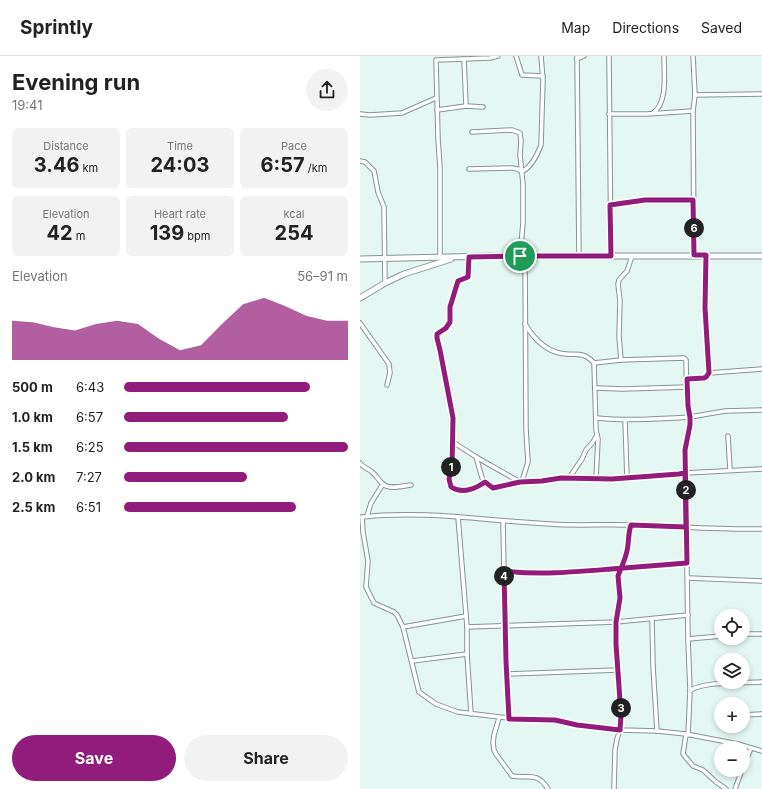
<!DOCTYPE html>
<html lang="en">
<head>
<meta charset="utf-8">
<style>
  :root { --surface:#fff; --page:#f2f2f2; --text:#222; --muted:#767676; --line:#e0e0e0; --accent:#921c7b }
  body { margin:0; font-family:Inter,sans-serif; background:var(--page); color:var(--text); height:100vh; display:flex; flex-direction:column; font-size:15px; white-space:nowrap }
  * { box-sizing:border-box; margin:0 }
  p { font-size:13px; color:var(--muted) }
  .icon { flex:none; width:22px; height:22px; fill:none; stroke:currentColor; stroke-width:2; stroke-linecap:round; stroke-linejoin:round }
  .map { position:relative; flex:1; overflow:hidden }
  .side { display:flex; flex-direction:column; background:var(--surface); width:360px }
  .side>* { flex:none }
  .fabs { position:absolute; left:354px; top:553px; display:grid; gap:8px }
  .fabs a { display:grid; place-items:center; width:36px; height:36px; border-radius:50%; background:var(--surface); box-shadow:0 2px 6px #0003; font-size:20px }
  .pin { position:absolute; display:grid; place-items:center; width:34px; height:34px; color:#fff; margin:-17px; border:2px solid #fff; border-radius:50%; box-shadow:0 1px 4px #0007 }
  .km { position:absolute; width:20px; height:20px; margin:-10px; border-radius:50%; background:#222; color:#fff; font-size:11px; line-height:20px; text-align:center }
  .round { display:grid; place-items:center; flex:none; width:42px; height:42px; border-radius:21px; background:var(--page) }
  .summary { display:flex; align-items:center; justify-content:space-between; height:68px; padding:0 12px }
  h1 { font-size:22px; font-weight:700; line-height:30px }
  .stats { display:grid; grid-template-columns:repeat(3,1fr); gap:6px; height:68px; padding:4px 12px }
  .stats div { display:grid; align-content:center; border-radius:6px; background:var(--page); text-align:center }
  .stats b { font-size:20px; font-weight:700 }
  .stats small { font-size:11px; font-weight:400 }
  .stats p { font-size:11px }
  .chart { height:112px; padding:8px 12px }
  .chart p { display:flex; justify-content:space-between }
  .chart svg { width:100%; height:72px; margin-top:4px; fill:var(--accent); opacity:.7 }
  .primary-button { display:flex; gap:8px; margin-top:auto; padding:8px 12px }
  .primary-button a { flex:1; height:46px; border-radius:24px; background:var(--accent); color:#fff; font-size:16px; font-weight:700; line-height:46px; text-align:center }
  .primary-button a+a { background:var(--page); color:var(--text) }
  ul { padding:0 12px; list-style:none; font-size:13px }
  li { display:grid; grid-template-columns:64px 48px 1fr; align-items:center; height:30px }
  li i { height:10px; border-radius:5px; background:var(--accent) }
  header { display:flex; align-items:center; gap:24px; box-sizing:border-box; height:56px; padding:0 20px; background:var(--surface); border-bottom:1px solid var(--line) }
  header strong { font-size:19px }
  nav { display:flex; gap:22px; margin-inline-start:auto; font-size:14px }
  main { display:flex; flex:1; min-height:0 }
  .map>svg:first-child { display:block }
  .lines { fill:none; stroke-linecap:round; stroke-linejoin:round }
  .street-casing { stroke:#849592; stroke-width:5.5 }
  .primary-casing { stroke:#849592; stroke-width:7 }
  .street { stroke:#fff; stroke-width:3.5 }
  .primary { stroke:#fff; stroke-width:5 }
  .route-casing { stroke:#fff; stroke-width:8 }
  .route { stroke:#921c7b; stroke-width:5 }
</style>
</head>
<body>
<header>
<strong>Sprintly</strong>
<nav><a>Map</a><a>Directions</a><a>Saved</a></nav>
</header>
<main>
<section class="side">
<div class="summary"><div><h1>Evening run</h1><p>19:41</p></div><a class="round"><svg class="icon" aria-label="share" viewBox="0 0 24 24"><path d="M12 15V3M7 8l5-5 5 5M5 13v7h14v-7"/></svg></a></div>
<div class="stats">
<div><p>Distance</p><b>3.46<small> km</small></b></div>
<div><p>Time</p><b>24:03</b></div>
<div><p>Pace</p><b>6:57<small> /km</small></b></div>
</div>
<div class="stats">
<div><p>Elevation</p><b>42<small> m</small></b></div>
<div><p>Heart rate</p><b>139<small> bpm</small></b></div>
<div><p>kcal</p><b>254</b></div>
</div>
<div class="chart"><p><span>Elevation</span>56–91 m</p>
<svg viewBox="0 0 160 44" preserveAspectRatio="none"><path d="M0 44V20L10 21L20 24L30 26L40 22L50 20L60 22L70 31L80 38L90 35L100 22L110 10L120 6L130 11L140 17L150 20L160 20V44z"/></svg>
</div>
<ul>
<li><b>500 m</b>6:43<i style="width:83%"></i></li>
<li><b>1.0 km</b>6:57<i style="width:73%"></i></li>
<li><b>1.5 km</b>6:25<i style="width:100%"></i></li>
<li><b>2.0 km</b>7:27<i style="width:55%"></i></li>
<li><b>2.5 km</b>6:51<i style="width:77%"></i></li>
</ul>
<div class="primary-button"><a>Save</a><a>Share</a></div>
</section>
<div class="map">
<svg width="402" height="733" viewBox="0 0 402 733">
  <rect width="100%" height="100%" fill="#e4f7f3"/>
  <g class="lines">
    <g class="street-casing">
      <g id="street">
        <polyline points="156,0 162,19 183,20"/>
        <polyline points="217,0 219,200"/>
        <polyline points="249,0 251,199"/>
        <polyline points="333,0 335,39 333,55 334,199"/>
        <polyline points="104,3 106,50"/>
        <polyline points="217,3 224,0"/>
        <polyline points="335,39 402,38"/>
        <polyline points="77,54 106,50 123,51"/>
        <path d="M293,57C308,47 304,17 304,0"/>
        <polyline points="0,58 10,59 42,57 76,42"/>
        <polyline points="249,58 287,58 333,55"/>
        <polyline points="112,76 152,74 160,77 161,85 160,99 163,128 163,167 160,200"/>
        <polyline points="0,105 5,106 14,115 18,136 24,151 25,227"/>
        <path d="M109,113L152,112L158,113L162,116C172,110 177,100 181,89L183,24L181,0"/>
        <polyline points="250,149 285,144 333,144"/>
        <polyline points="80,201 80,112 78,82 76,4 130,2 138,0"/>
        <polyline points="109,201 107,221 100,223 96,229 90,251 90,266 86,272 80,275 77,278 77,282 80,294 92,355 93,386 116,401 160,426"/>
        <polyline points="0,267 29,308 30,317 27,329"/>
        <path d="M165,268C174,283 187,297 206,298C218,299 224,296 234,307L236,374L238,383L236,423"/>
        <polyline points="261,304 259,280 260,245 258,228 259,224 267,215 272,200"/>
        <polyline points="234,307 261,304 324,302 326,304 327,350 330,361 365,355 402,354"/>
        <polyline points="349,317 402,313"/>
        <polyline points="327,323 344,322 346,321 349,317 345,252 346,199"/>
        <polyline points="236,332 263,333 327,331"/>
        <path d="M237,362C268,365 299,363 330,361V369L325,394L324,412L326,444L328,583L330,635L328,679"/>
        <polyline points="265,364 267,422"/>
        <polyline points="368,380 370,414"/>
        <path d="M93,386C91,394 92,401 92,409C91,417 87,423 91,431C102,438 115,433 125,426"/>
        <polyline points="116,401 123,425 133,432 162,425 182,425 209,422 222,403 226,394 233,386 237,379"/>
        <path d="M0,407C3,412 8,412 12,416C17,420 19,425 23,428C29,434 43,430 51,429"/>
        <polyline points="209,422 252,423 319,418 325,417 402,413"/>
        <polyline points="162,425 168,406 166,373 165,200"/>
        <polyline points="7,460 11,447 23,428"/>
        <polyline points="2,461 3,476 8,505 6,531 14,547 34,556 37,559 43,571 59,636 76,648 98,656 165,664 195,664 217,669 260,674 297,675 326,678 378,688 402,695"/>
        <path d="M2,461C64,454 127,465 190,468C217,470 244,468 271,469C315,470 359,474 402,473"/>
        <polyline points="98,461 107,571 107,598 111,658"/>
        <polyline points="143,465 145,569 149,663"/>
        <polyline points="144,515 164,517 202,517 327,507"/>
        <polyline points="328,522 402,525"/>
        <polyline points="292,563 293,610 297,675"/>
        <polyline points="43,571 106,560"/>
        <polyline points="107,571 256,566 328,559"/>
        <polyline points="383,578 402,578"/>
        <polyline points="328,583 361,580"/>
        <polyline points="52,605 107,598"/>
        <polyline points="146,618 258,614"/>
        <path d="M330,635C342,625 385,627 402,626"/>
        <polyline points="383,659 402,658"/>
        <path d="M139,662L134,679L133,687L134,694L136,698L152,720C169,723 177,715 188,733"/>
        <polyline points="326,678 323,698 333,710 343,714 356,726 366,733"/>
        <polyline points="383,712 391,692"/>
        <polyline points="254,733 255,694 257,683 260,674 261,659 256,588 256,566 260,543 258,520 267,497 271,469"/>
        <polyline points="375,733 382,714"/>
      </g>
    </g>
    <g class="primary-casing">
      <g id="primary">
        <polyline points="0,203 131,200 402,200"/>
        <polyline points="0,242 25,227 44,218 91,203"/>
      </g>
    </g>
    <use href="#street" class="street"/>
    <use href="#primary" class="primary"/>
  </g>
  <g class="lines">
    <g class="route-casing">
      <path id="route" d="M160,200L109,201L108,221L98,225L90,251V266L86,272L77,278V282L80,294L93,362L92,411L89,423L91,431C102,438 115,433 125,426L133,432L160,426L182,425L201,422L252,423L319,418L325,417L326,471L271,469C268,477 269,486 267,495C265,504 261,512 258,520L260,542L256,566V588L261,659L260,674L217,669L195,664L149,663L146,605L144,515C181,519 214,516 251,513C276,511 302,509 327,507L325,394L330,369V361L328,350L327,323L344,322L346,321L349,317L345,252L346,199H334L333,144H285L250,149L251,200H160"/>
    </g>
    <use href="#route" class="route"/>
  </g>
</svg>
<div class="fabs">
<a><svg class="icon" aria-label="locate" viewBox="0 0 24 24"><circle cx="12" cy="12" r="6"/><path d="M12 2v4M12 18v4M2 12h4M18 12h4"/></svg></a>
<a><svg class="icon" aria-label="layers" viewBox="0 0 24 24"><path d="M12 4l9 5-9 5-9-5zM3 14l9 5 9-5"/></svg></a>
<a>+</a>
<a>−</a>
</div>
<div class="pin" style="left:160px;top:200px;background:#1e9e55"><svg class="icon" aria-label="arrive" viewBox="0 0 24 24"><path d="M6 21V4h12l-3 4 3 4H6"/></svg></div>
<b class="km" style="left:91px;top:411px">1</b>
<b class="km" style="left:326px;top:434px">2</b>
<b class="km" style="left:261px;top:652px">3</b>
<b class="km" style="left:144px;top:520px">4</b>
<b class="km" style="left:334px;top:172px">6</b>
</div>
</main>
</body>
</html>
